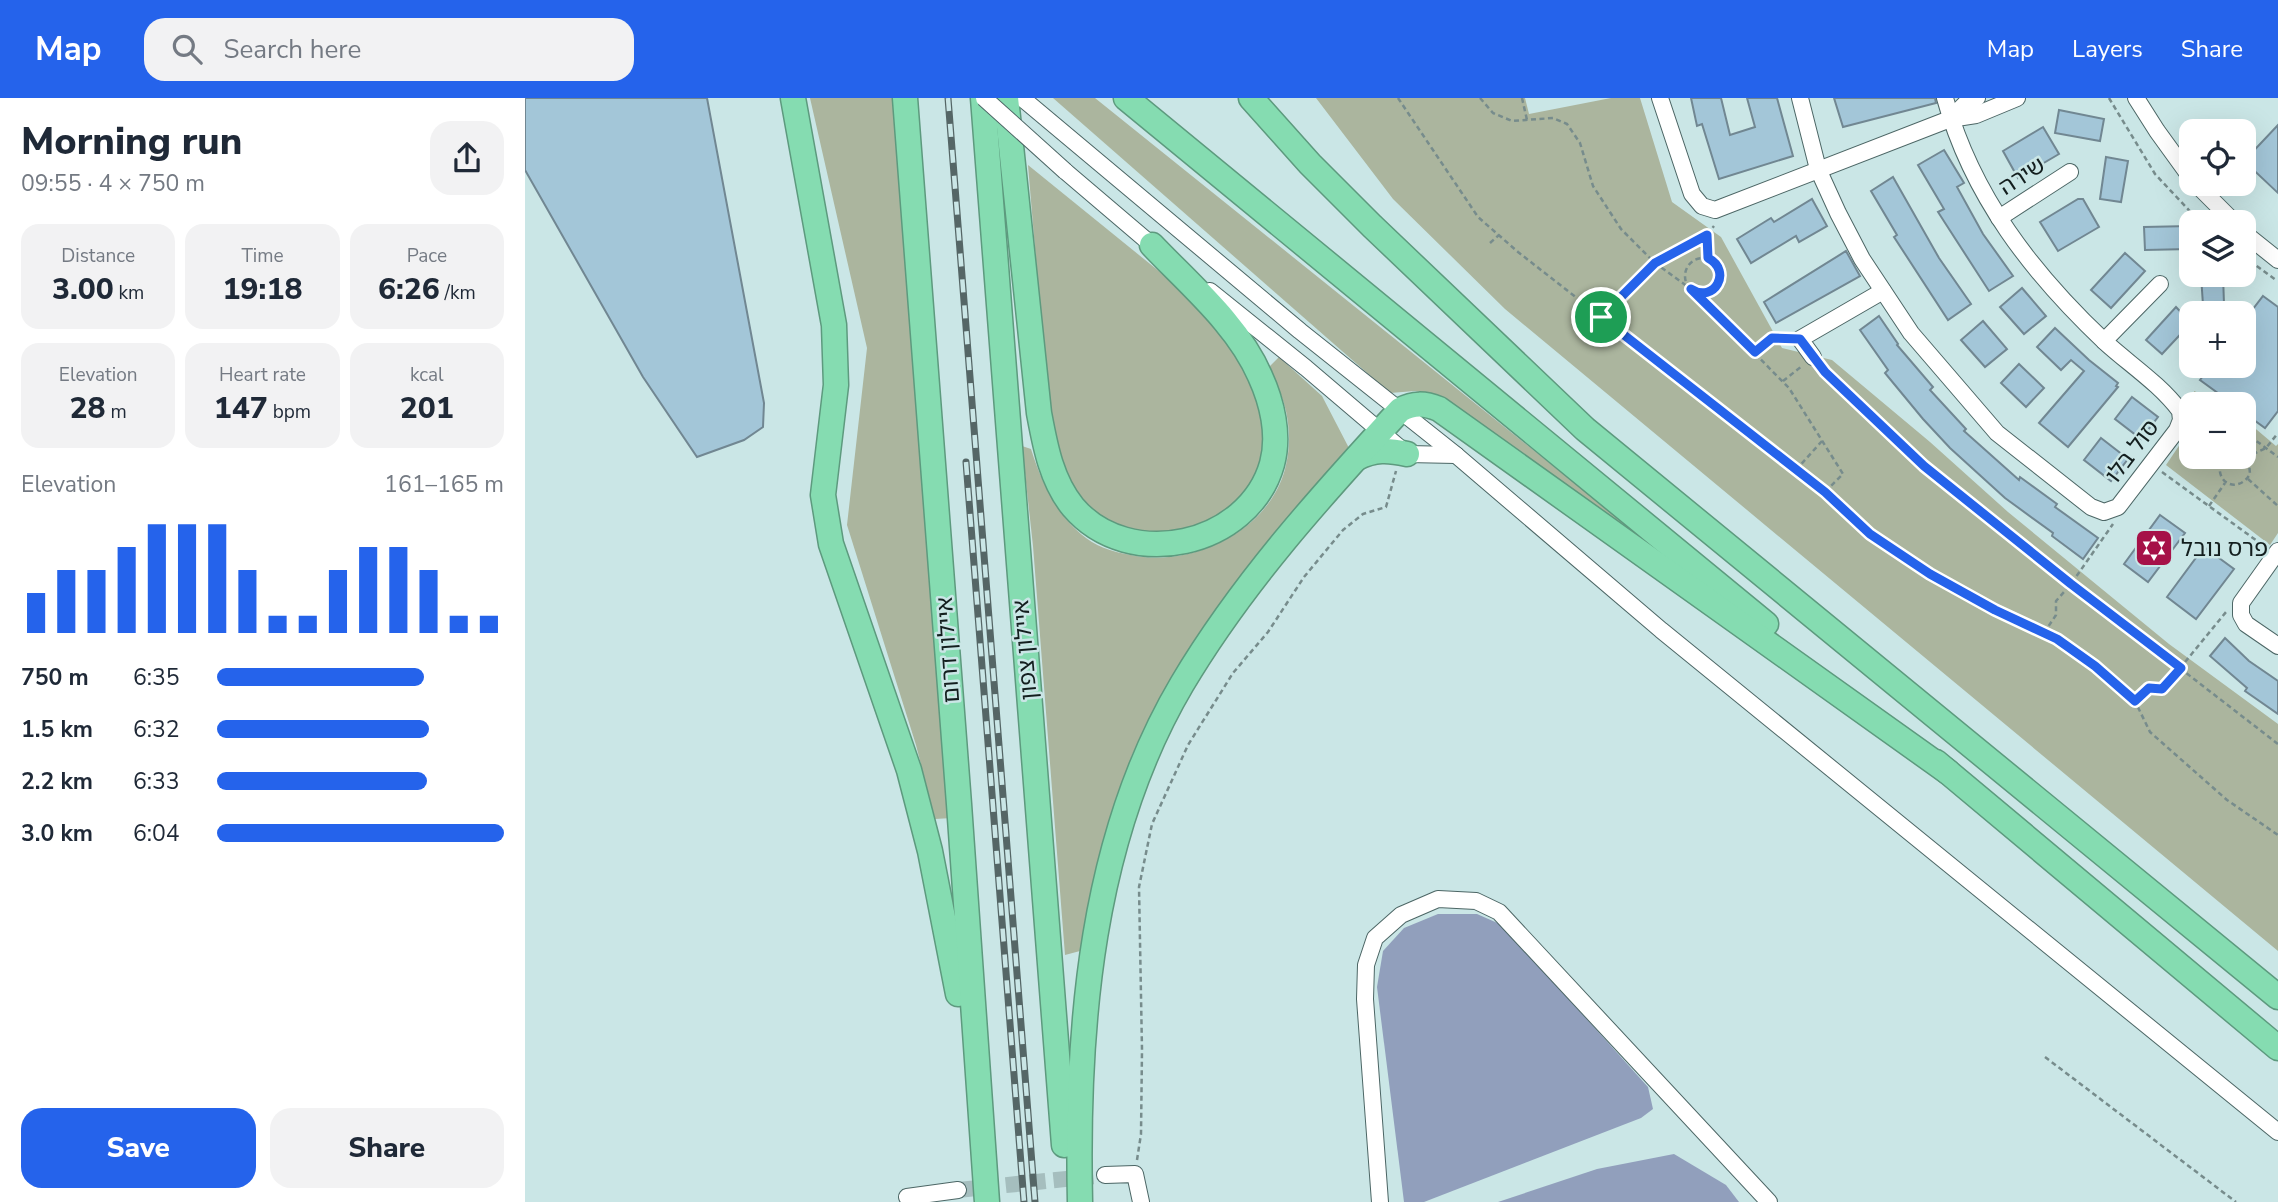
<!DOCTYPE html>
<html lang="en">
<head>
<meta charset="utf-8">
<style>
  :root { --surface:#fff; --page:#f2f2f3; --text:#1f2937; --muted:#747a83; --accent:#2563eb }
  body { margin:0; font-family:"Nunito Sans","Noto Sans Hebrew",sans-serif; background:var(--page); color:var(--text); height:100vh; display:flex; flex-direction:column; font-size:26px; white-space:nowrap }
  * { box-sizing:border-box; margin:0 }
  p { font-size:23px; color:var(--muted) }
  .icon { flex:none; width:38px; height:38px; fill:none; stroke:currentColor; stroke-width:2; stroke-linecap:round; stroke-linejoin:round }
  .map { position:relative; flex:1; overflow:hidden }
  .details { display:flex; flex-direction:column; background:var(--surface); width:525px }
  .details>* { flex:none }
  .controls { position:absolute; left:1654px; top:21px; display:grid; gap:14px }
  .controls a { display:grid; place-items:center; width:77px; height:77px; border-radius:14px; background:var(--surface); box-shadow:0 7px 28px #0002; font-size:35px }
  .pin { position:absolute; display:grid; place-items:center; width:60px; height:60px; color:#fff; margin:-30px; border:4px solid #fff; border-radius:50%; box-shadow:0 2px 7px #0007 }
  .round { display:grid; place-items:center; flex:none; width:74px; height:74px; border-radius:21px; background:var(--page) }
  .head { display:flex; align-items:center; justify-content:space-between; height:119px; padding:0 21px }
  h1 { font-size:38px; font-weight:800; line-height:52px }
  .metrics { display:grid; grid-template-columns:repeat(3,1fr); gap:10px; height:119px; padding:7px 21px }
  .metrics div { display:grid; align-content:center; border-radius:18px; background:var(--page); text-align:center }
  .metrics b { font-size:30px; font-weight:800 }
  .metrics small { font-size:19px; font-weight:400 }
  .metrics p { font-size:19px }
  .chart { height:196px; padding:14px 21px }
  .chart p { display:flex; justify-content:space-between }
  .chart svg { width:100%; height:126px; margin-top:7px; stroke:var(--accent); stroke-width:6 }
  .button { display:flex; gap:14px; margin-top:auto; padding:14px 21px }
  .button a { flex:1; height:80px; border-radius:21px; background:var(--accent); color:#fff; font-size:28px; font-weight:800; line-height:80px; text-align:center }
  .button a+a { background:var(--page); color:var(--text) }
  ul { padding:0 21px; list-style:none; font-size:23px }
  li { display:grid; grid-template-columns:112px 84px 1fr; align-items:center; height:52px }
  li i { height:18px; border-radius:9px; background:var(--accent) }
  header { display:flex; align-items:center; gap:42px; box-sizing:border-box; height:98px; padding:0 35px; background:var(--accent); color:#fff }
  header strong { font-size:33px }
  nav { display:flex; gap:38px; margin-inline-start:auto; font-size:24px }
  .search { width:490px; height:63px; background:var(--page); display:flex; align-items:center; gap:18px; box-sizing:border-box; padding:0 24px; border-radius:21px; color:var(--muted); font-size:26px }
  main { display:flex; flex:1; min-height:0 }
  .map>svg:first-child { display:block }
  .green { fill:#abb59e }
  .water { fill:#919fbc }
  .building { fill:#a3c6d8; stroke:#718792; stroke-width:2 }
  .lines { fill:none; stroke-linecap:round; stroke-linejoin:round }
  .minor-tunnel { stroke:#a5bebe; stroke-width:16; stroke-dasharray:16 8; stroke-linecap:butt }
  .minor-casing { stroke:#4c6665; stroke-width:18 }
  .highway-casing { stroke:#5d9a7e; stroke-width:27 }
  .path { stroke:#778c8c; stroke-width:2.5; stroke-dasharray:5 3.5; stroke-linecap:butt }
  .minor { stroke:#fff; stroke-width:16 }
  .highway { stroke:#85dcb1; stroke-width:24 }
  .rail-casing { stroke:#566; stroke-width:7 }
  .rail { stroke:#cae6e6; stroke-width:4.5; stroke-dasharray:13; stroke-linecap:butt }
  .minor-bridge-casing { stroke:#4c6665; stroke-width:18; stroke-linecap:butt }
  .minor-bridge { stroke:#fff; stroke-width:16 }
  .route-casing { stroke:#fff; stroke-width:14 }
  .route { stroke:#2563eb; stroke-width:9 }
  .labels { text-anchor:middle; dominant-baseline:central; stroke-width:5; stroke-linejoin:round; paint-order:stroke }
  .street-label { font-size:23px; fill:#131e1e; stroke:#cae6e6 }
  .poi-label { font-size:23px; fill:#131e1e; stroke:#cae6e6; text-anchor:start }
</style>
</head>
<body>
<header>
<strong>Map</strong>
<div class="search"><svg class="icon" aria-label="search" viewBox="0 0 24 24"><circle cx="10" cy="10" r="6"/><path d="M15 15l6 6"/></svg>Search here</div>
<nav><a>Map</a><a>Layers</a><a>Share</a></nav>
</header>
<main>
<section class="details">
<div class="head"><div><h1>Morning run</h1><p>09:55 · 4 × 750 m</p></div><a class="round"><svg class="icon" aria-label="share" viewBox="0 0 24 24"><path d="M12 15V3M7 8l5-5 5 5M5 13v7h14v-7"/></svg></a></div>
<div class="metrics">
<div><p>Distance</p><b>3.00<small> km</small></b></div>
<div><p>Time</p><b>19:18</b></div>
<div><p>Pace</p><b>6:26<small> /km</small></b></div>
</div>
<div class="metrics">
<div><p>Elevation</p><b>28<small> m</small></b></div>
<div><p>Heart rate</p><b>147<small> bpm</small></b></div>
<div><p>kcal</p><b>201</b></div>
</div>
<div class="chart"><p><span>Elevation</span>161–165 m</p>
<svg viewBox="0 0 160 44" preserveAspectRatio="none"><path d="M5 44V30M15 44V22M25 44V22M35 44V14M45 44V6M55 44V6M65 44V6M75 44V22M85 44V38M95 44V38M105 44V22M115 44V14M125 44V14M135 44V22M145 44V38M155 44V38"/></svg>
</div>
<ul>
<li><b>750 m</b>6:35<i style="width:72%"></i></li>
<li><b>1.5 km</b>6:32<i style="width:74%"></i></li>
<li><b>2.2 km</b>6:33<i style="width:73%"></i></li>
<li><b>3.0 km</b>6:04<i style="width:100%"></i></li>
</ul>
<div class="button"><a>Save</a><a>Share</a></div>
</section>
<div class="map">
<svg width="1753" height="1104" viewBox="0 0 1753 1104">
  <rect width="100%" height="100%" fill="#cae6e6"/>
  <g class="green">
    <polygon points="285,0 369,0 427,720 410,721 391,647 322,427 342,250"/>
    <polygon points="528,0 570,0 1129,449 906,297 890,293 865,295"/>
    <polygon points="791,0 1000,0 1004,16 1086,0 1115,0 1147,104 1196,139 1257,250 1307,262 1405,344 1483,414 1644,546 1753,626 1753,853 980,211 868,101"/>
    <polygon points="503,67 651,187 678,216 718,266 736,309 740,350 729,382 714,401 689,421 643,436 589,429 556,402 540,376 528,335 521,282"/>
    <path d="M754,259L797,298L825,352L656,566L629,611L607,657L583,726L555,853L540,857L508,448L497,348L506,351C517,386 532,418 561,440C575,451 594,455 611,458C671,468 747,431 761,367C769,333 761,299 743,270Z"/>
    <polygon points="1669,293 1700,306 1669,306"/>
    <polygon points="1719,321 1751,348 1753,346 1753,435 1745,447 1641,367 1666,330 1666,359 1718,359"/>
  </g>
  <g class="water">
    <polygon points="913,816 952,816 977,827 1123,989 1128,1011 1116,1020 899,1104 879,1104 852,889 858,853 879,830"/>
    <polygon points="1149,1056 1201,1087 1214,1104 973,1104 1072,1071"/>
  </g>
  <g class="building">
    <polygon points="0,0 182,0 239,305 238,329 219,342 172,359 118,279 0,72"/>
    <polygon points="1166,0 1196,0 1205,37 1230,29 1222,0 1252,0 1268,58 1194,81 1177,26 1172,28"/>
    <polygon points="1309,0 1410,0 1411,5 1318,29"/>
    <polygon points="1534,12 1579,21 1575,43 1530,35"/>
    <polygon points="1753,27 1753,95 1719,63"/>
    <polygon points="1518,29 1534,56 1493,80 1478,53"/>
    <polygon points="1419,52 1439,85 1432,89 1458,136 1488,178 1464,193 1413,114 1419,111 1393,67"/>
    <polygon points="1581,59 1603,63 1596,104 1575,101"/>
    <polygon points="1368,79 1414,160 1446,206 1423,222 1369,139 1372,137 1346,93"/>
    <polygon points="1287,101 1302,128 1274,144 1271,138 1226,165 1212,141 1246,120 1249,124"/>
    <polygon points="1553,101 1558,101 1574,129 1533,153 1515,124"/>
    <polygon points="1665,128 1665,151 1620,152 1619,129"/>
    <polygon points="1321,153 1335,178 1251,225 1239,204"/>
    <polygon points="1600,155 1620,173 1586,210 1566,192"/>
    <polygon points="1676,177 1698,177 1699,206 1678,207"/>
    <polygon points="1497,190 1521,218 1499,236 1475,209"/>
    <polygon points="1738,198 1753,209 1753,313 1740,330 1718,314 1718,306 1708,306 1675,282 1686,268 1718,268 1718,224"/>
    <polygon points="1651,209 1666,225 1637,256 1621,242"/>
    <polygon points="1354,218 1373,246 1372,247 1408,289 1405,292 1441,331 1439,333 1494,382 1495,379 1532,406 1530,409 1573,440 1558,461 1527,438 1528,435 1480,400 1425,350 1398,321 1360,275 1363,272 1335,232"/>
    <polygon points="1458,223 1482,251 1460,269 1436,242"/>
    <polygon points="1530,230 1564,262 1593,285 1591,288 1593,289 1543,349 1514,325 1559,273 1546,262 1536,272 1512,249"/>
    <polygon points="1494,266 1519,290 1501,309 1476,285"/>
    <polygon points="1607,299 1633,319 1616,341 1590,321"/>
    <polygon points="1576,340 1603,361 1586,383 1559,362"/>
    <polygon points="1635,417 1660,435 1623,484 1599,466"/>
    <polygon points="1679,449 1709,471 1671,521 1642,499"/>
    <polygon points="1700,540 1724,563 1753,583 1753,616 1720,593 1722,590 1685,558"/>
  </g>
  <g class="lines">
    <polyline class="minor-tunnel" points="433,1092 580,1077"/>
    <g class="minor-casing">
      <g id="minor">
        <polyline points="497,0 775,233 931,357 1136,532 1753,1034"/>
        <polyline points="1135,0 1167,96 1177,108 1190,112 1425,21 1451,17 1492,0"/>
        <path d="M1275,0L1293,71L1313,115L1337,161L1386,235L1472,335L1566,409L1579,414L1593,409L1652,332L1656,322L1655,313C1635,286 1604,266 1580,244C1507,175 1447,98 1420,0"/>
        <polyline points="1611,0 1632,33 1666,80"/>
        <polyline points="1425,21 1441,5 1452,0"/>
        <polyline points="540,73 634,153"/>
        <polyline points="1671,86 1709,124"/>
        <polyline points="1474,120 1545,74"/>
        <polyline points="1718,134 1753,162"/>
        <polyline points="685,193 781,270 882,356 931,357"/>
        <polyline points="1579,243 1635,186"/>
        <polyline points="1288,259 1275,241 1358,193"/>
        <polyline points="1753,453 1716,505 1716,517 1721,526 1753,548"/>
        <polyline points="580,1077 610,1076 616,1104"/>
        <polyline points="382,1099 433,1092"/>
        <polyline points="855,1104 840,901 841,867 850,840 876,817 913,801 951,803 974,814 1244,1104"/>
      </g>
    </g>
    <g class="highway-casing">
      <g id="highway">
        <polyline points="268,0 309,227 311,287 298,397 306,446 384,672 405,753 433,896"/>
        <polyline points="380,0 434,706 462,1104"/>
        <polyline points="458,0 539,1047"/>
        <path d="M481,0L514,315C520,347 526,382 548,409C604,475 724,448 747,366C755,337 747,304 735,278C713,227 665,187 627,147"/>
        <polyline points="601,0 1241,526"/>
        <polyline points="726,0 785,66 847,128 1060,331 1753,899"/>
        <path d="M832,360C850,351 863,352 882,356"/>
        <polyline points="1411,664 1753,950"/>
        <path d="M555,1104C551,929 566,740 657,586C717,485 796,398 875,312C889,305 899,305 914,311L1423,674"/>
      </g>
    </g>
    <g class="path">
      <polyline points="873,0 953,119 993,154 1300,394 1345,436 1405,476 1470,512 1532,541 1570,568 1610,603 1625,634 1702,702 1753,737"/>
      <polyline points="955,0 968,15 987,23 1028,20 1042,26 1055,45 1068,88 1096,131 1130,165 1166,191 1264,290 1318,376 1300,394"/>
      <polyline points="997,0 1002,22"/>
      <polyline points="1584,0 1630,76 1675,124"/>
      <polyline points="1182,137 1183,160"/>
      <polyline points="965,145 974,137"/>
      <polyline points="1718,158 1751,182"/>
      <circle cx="1178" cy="178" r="18"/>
      <polyline points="1076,219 1130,165 1182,137 1189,128"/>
      <polyline points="1230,253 1247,240 1261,240"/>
      <polyline points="1297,270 1399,368 1546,486 1753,646"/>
      <polyline points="1258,283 1277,268"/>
      <polyline points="1666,304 1679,303 1683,306"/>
      <polyline points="1718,333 1753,359"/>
      <path d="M1702,359L1695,367C1692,388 1715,394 1725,376L1724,365L1717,359"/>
      <polyline points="1720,360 1741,350 1753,335"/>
      <polyline points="1271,372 1297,343"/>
      <polyline points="1637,374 1739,448"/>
      <polyline points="1723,381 1753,408"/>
      <polyline points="1684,408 1700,385"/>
      <polyline points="1519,535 1531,517 1531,503 1546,486 1588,426"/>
      <polyline points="1610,603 1624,590 1638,591 1701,514"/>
      <polyline points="1520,959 1711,1104"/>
      <polyline points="612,1062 616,1036 617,952 614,789 627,726 663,647 708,575 743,534 779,479 818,432 838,416 861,409 871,373"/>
    </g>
    <use href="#minor" class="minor"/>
    <use href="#highway" class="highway"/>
    <g class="rail-casing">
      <g id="rail">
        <polyline points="423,0 510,1104"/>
        <polyline points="441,364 499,1104"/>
      </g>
    </g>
    <use href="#rail" class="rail"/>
    <g class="minor-bridge-casing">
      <polyline id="minor-bridge" points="459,0 540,73"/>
    </g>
    <use href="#minor-bridge" class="minor-bridge"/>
  </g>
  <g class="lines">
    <g class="route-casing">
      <path id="route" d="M1182,137L1183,160C1208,173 1189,206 1166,191L1230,254L1247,240L1275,241L1300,274L1399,368L1546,486L1656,570L1637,591L1624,590L1610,603L1570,568L1532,541L1470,512L1405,476L1345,436L1300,394L1076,219L1130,165Z"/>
    </g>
    <use href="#route" class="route"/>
  </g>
  <defs>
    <g id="synagogue-square" transform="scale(2.0125)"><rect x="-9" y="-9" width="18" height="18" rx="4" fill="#a61148" stroke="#cae6e6"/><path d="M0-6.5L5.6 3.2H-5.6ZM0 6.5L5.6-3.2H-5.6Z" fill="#fff"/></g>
  </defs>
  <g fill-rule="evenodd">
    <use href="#synagogue-square" x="1629" y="450"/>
  </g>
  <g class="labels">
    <g class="street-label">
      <text transform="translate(1497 78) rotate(-33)">שירה</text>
      <text transform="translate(1607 353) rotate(-53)">סול בלו</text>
      <text transform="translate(423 552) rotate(-94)">איילון דרום</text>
      <text transform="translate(500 552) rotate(-95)">איילון צפון</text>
    </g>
    <g class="poi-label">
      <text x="1656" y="450">פרס נובל</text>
    </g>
  </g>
</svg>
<div class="controls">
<a><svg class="icon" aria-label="locate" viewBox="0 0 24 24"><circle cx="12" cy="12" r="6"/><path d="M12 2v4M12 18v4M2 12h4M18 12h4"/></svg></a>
<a><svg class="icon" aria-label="layers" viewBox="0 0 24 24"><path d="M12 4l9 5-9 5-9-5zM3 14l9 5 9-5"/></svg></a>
<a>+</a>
<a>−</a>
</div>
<div class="pin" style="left:1076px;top:219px;background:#1e9e55"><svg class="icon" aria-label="arrive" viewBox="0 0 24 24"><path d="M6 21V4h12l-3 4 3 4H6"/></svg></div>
</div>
</main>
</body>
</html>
